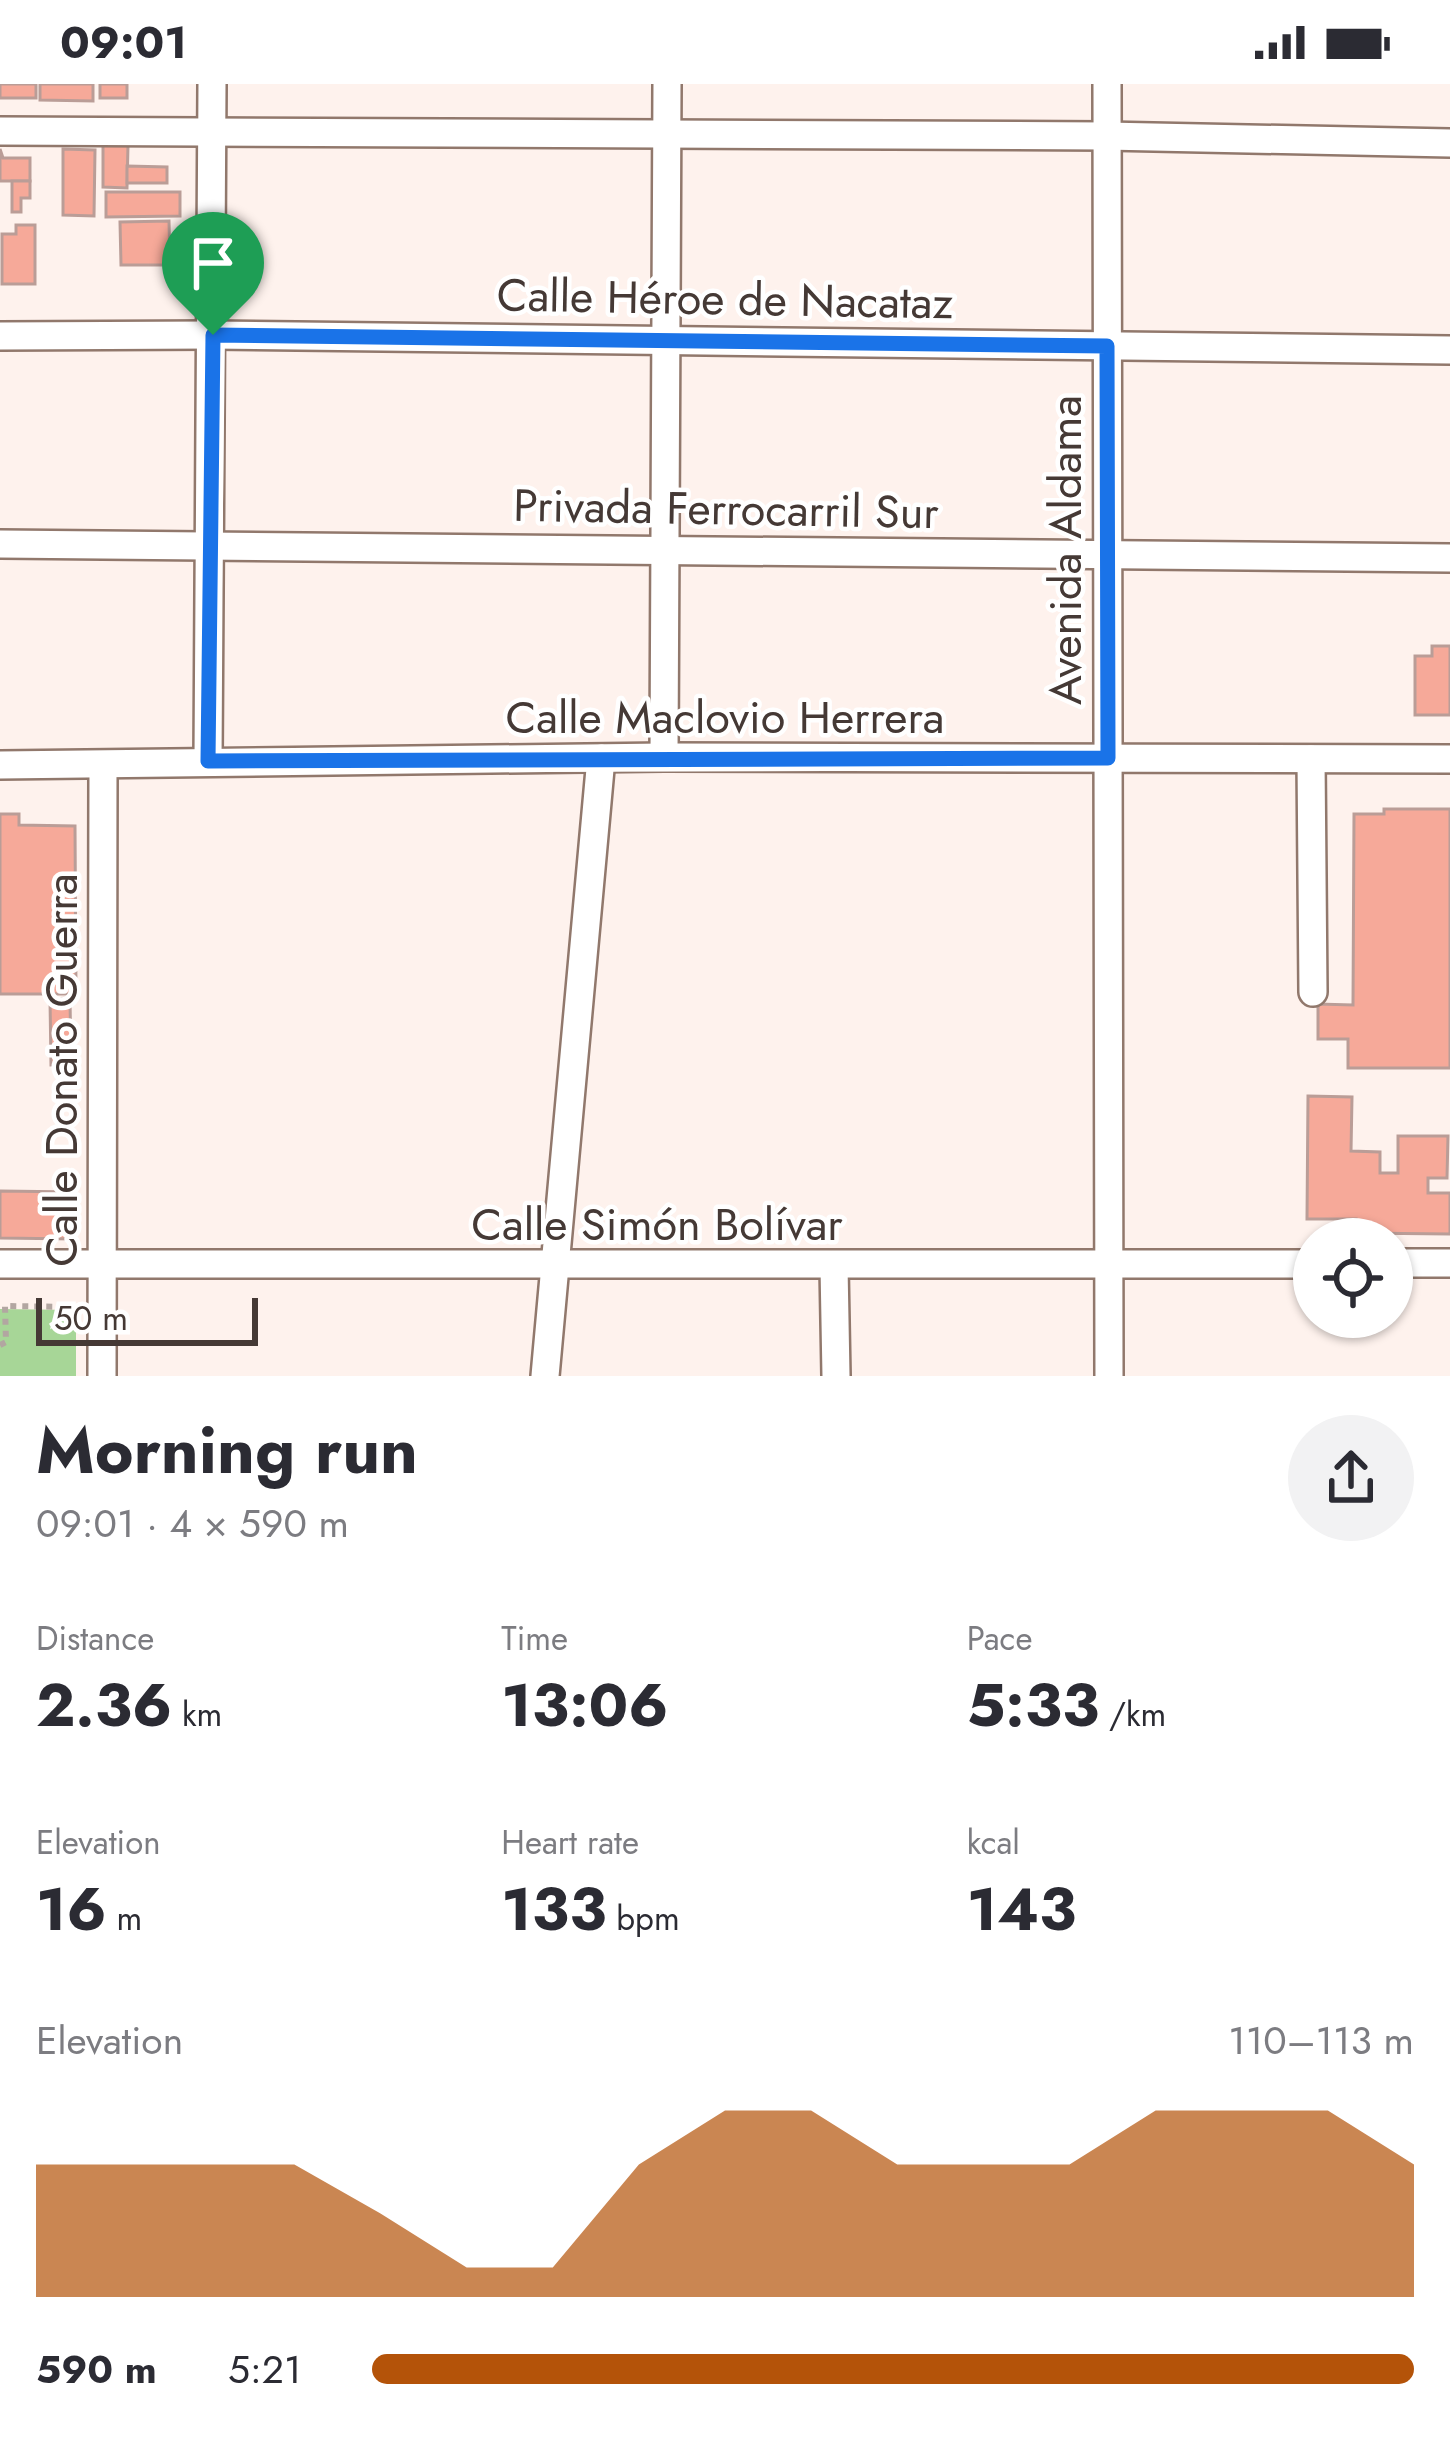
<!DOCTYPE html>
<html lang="en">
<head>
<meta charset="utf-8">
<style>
  :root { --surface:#fff; --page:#f2f2f3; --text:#2b2b33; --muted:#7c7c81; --accent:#b45309 }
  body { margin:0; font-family:Jost,sans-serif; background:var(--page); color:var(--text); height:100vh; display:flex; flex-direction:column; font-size:45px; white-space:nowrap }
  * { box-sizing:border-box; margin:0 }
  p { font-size:39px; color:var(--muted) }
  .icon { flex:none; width:66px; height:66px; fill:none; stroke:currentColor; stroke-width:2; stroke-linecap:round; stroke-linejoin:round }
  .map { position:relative; height:1292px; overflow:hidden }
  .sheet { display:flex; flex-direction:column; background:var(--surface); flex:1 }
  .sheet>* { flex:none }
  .buttons { position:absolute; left:1293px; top:1134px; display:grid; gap:24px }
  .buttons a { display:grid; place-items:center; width:120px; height:120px; border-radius:50%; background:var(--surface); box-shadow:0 3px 9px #0004; font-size:60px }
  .scale { position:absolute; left:36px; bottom:30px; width:222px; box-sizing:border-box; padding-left:12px; border:6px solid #453935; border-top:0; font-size:33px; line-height:42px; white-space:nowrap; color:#453935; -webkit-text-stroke:9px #fff; paint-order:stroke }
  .pin { position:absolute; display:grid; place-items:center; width:102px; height:102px; color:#fff; margin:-123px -51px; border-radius:50% 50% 50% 0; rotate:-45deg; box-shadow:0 0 12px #0007 }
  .pin .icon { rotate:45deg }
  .round { display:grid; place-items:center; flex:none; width:126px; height:126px; border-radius:63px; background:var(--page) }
  .headline { display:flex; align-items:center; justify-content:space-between; height:204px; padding:0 36px }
  h1 { font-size:66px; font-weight:700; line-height:90px }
  .metrics { display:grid; grid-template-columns:repeat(3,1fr); gap:18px; height:204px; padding:12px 36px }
  .metrics div { display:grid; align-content:center }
  .metrics b { font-size:60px; font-weight:700 }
  .metrics small { font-size:33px; font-weight:400 }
  .metrics p { font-size:33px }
  .chart { height:336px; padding:24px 36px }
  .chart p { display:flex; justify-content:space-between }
  .chart svg { width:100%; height:216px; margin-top:12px; fill:var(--accent); opacity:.7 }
  ul { padding:0 36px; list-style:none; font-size:39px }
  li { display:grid; grid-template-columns:192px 144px 1fr; align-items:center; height:90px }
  li i { height:30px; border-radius:15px; background:var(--accent) }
  .status { display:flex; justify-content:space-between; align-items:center; height:84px; padding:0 60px; background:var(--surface); direction:ltr }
  .status svg { height:33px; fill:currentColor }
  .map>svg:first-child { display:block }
  .green { fill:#a7d697 }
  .building { fill:#f6a999; stroke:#ba9d97; stroke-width:3 }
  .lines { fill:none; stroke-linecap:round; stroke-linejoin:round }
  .minor-casing { stroke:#91786c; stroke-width:32 }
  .path { stroke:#b2a6a1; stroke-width:6; stroke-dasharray:6 6; stroke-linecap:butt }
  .minor { stroke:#fff; stroke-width:27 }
  .route-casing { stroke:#fff; stroke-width:24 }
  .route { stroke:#1a73e8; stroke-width:15 }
  .labels { text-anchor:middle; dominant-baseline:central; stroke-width:9; stroke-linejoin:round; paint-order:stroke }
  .street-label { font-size:45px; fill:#453935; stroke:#fff }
</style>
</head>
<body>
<div class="status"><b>09:01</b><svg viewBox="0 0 49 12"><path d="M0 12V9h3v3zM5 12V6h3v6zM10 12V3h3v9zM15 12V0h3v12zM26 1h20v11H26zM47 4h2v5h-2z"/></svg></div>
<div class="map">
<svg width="1450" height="1292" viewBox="0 0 1450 1292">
  <rect width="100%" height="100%" fill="#fef2ed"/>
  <polygon class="green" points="0,1225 76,1226 76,1292 0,1292"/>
  <g class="building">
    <rect x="0" y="0" width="36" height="14"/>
    <polygon points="40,0 93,0 93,17 40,16"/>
    <rect x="100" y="0" width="27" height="14"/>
    <polygon points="103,60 128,61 127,104 103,103"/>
    <polygon points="0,65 3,74 30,74 30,97 0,97"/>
    <polygon points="63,65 95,66 94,132 63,131"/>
    <polygon points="127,82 167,83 167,99 127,99"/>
    <polygon points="12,97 30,97 30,114 21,114 21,128 12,128"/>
    <polygon points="106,108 180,108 180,132 106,133"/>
    <polygon points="169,137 170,181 121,181 120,138"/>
    <polygon points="16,141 35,141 35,200 2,200 2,150 16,150"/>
    <polygon points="1432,562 1450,562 1450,631 1415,631 1415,572 1432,572"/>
    <polygon points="1384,725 1450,725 1450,984 1348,984 1348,955 1318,955 1318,920 1353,921 1354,730 1384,730"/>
    <polygon points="0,730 19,730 19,741 75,742 76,910 0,910"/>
    <polygon points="70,914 71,980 51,981 50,915"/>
    <polygon points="1308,1012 1352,1013 1351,1067 1380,1068 1380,1089 1398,1089 1398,1052 1448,1052 1447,1094 1428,1094 1428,1109 1450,1109 1450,1150 1356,1149 1356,1135 1307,1135"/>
    <polygon points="0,1107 75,1108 74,1155 0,1154"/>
  </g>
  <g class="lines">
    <g class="minor-casing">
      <g id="minor">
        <polyline points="1107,0 1109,1292"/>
        <polyline points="0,47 1106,52 1450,59"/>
        <polyline points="0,252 213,251 1450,266"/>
        <polyline points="0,460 1450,474"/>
        <polyline points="664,673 667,0"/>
        <polyline points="1311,675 1313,908"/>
        <polyline points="208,677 212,0"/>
        <polyline points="0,681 664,673 1450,675"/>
        <polyline points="1392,1179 1450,1179"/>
        <polyline points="0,1180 1314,1180"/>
        <polyline points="834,1182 836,1292"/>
        <polyline points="102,1292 103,681"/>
        <polyline points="545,1292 601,674"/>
      </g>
    </g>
    <polyline class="path" points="0,1261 6,1258 5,1222 73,1223"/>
    <use href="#minor" class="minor"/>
  </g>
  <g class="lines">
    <g class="route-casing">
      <polygon id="route" points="213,251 1107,262 1108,674 208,677"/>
    </g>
    <use href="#route" class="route"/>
  </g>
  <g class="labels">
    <g class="street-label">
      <text transform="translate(725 215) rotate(1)">Calle Héroe de Nacataz</text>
      <text transform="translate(726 425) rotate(1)">Privada Ferrocarril Sur</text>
      <text transform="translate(1065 466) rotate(-90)">Avenida Aldama</text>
      <text x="725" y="633">Calle Maclovio Herrera</text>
      <text transform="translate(61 986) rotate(-90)">Calle Donato Guerra</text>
      <text x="657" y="1140">Calle Simón Bolívar</text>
    </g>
  </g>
</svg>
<div class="buttons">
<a><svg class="icon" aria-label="locate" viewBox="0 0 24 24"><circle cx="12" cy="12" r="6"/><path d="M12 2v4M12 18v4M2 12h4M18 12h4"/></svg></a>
</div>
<div class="scale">50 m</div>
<div class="pin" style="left:213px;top:251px;background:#1e9e55"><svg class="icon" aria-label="arrive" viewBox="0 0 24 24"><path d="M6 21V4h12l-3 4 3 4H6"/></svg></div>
</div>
<section class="sheet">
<div class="headline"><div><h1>Morning run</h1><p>09:01 · 4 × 590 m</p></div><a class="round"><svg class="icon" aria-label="share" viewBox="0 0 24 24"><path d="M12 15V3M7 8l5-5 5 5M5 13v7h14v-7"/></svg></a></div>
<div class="metrics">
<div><p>Distance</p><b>2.36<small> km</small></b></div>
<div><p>Time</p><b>13:06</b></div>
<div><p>Pace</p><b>5:33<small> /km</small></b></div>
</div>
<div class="metrics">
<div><p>Elevation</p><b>16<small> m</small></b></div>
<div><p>Heart rate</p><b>133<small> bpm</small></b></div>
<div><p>kcal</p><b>143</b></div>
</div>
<div class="chart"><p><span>Elevation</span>110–113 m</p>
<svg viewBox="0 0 160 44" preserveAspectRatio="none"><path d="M0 44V17L10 17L20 17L30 17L40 27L50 38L60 38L70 17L80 6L90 6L100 17L110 17L120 17L130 6L140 6L150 6L160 17V44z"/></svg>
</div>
<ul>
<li><b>590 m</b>5:21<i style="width:100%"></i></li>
</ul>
</section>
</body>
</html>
